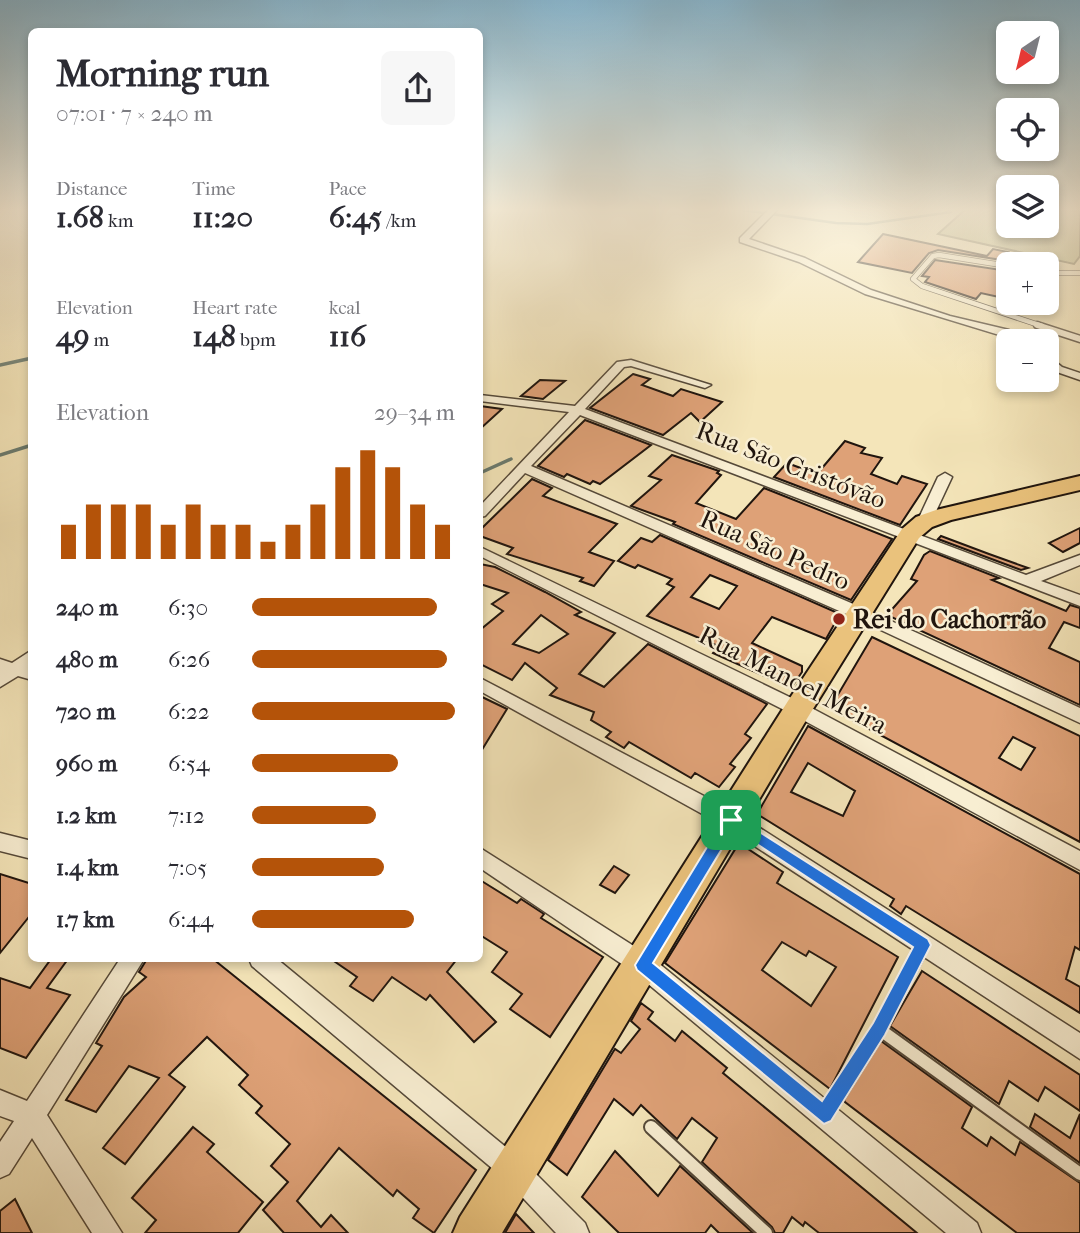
<!DOCTYPE html>
<html lang="en">
<head>
<meta charset="utf-8">
<style>
  :root { --surface:#fff; --page:#f7f7f7; --text:#2b2b33; --muted:#7c7c81; --accent:#b45309 }
  body { margin:0; font-family:"IM FELL French Canon",serif; background:var(--page); color:var(--text); height:100vh; display:flex; flex-direction:column; font-size:26px; white-space:nowrap }
  * { box-sizing:border-box; margin:0 }
  p { font-size:23px; color:var(--muted) }
  .icon { flex:none; width:38px; height:38px; fill:none; stroke:currentColor; stroke-width:2; stroke-linecap:round; stroke-linejoin:round }
  .map { position:relative; flex:1; overflow:hidden }
  .drawer { position:absolute; left:28px; top:28px; width:455px; height:934px; display:flex; flex-direction:column; background:var(--surface); border-radius:10px; box-shadow:0 4px 10px #0003 }
  .drawer>* { flex:none }
  .needle { width:46px; rotate:215deg }
  .tools { position:absolute; left:996px; top:21px; display:grid; gap:14px }
  .tools a { display:grid; place-items:center; width:63px; height:63px; border-radius:10px; background:var(--surface); box-shadow:0 4px 10px #0003; font-size:35px }
  .pin { position:absolute; display:grid; place-items:center; width:60px; height:60px; color:#fff; margin:-30px; border-radius:14px; box-shadow:0 4px 10px #0006 }
  .round { display:grid; place-items:center; flex:none; width:74px; height:74px; border-radius:10px; background:var(--page) }
  .head { display:flex; align-items:center; justify-content:space-between; height:119px; padding:0 28px }
  h1 { font-size:38px; font-weight:800; line-height:52px }
  .figures { display:grid; grid-template-columns:repeat(3,1fr); gap:10px; height:119px; padding:7px 28px }
  .figures div { display:grid; align-content:center }
  .figures b { font-size:30px; font-weight:800 }
  .figures small { font-size:19px; font-weight:400 }
  .figures p { font-size:19px }
  .chart { height:196px; padding:14px 28px }
  .chart p { display:flex; justify-content:space-between }
  .chart svg { width:100%; height:126px; margin-top:7px; stroke:var(--accent); stroke-width:6 }
  ul { padding:0 28px; list-style:none; font-size:23px }
  li { display:grid; grid-template-columns:112px 84px 1fr; align-items:center; height:52px }
  li i { height:18px; border-radius:9px; background:var(--accent) }
  .map>svg:first-child { display:block }
  .green { fill:#c2c28a; stroke:#716c4c; stroke-width:2 }
  .lines { fill:none; stroke-linecap:round; stroke-linejoin:round }
  .stream-far1 { stroke:#6a7b6f; stroke-width:2.5 }
  .stream { stroke:#6a7b6f; stroke-width:3.5 }
  .building { fill:#dea177; stroke:#20150e; stroke-width:2; fill-rule:evenodd }
  .service-far2-casing { stroke:#554939; stroke-width:6 }
  .service-far1-casing { stroke:#554939; stroke-width:9 }
  .service-casing { stroke:#554939; stroke-width:16 }
  .minor-casing { stroke:#554939; stroke-width:3 }
  .primary-casing { stroke:#20150e; stroke-width:4 }
  .service-far2 { stroke:#f8eed2; stroke-width:4.5 }
  .service-far1 { stroke:#f8eed2; stroke-width:6 }
  .service { stroke:#f8eed2; stroke-width:12 }
  .minor { fill:#f8eed2; fill-rule:evenodd }
  .primary { fill:#eac27c; fill-rule:evenodd }
  .route { fill:#1a73e8; stroke:#fff; stroke-width:2; fill-rule:evenodd }
  .poi-dot { fill:#8f2418; stroke:#f8eed2; stroke-width:2.5 }
  .labels { text-anchor:middle; dominant-baseline:central; stroke-width:5; stroke-linejoin:round; paint-order:stroke }
  .street-label { font-size:26px; fill:#20150e; stroke:#f8eed2 }
  .poi-label { font-size:26px; font-weight:bold; fill:#20150e; stroke:#f8eed2; text-anchor:start }
</style>
</head>
<body>
<div class="map">
<svg width="1080" height="1233" viewBox="0 0 1080 1233">
  <rect width="100%" height="100%" fill="#f4e5b9"/>
  <filter id="stains"><feTurbulence type="fractalNoise" baseFrequency=".00286" numOctaves="4"/><feColorMatrix values="0 0 0 0 .2 0 0 0 0 .09 0 0 0 0 .02 0 0 0 .5 -.17"/></filter>
  <radialGradient id="worn" r=".72"><stop offset=".6" stop-color="#630" stop-opacity="0"/><stop offset="1" stop-color="#630" stop-opacity=".3"/></radialGradient>
  <polygon class="green" points="967,208 1008,208 1008,226 1046,226 1047,208 1080,211 1080,256 1074,264 938,234"/>
  <g class="lines">
    <g class="stream-far1">
      <polyline points="729,208 836,223 867,224 951,212"/>
      <polyline points="480,212 489,208"/>
    </g>
    <g class="stream">
      <polyline points="0,365 32,358"/>
      <polyline points="0,455 32,445"/>
      <polyline points="480,473 511,459"/>
    </g>
  </g>
  <g class="building">
    <polygon points="883,234 987,256 993,249 1008,252 1004,256 1008,257 1008,261 938,250 929,253 912,273 858,262"/>
    <polygon points="935,260 1008,271 1008,299 981,293 976,299 925,282 929,277 922,276"/>
    <polygon points="633,374 650,379 642,385 673,396 681,389 722,402 700,422 691,413 663,435 590,408"/>
    <polygon points="540,380 565,381 543,399 521,396"/>
    <polygon points="480,406 502,409 480,429"/>
    <polygon points="585,420 651,445 600,484 593,481 590,484 567,474 564,477 538,466"/>
    <polygon points="845,441 865,448 861,453 882,458 871,474 897,484 902,476 927,484 900,525 774,477 787,463 817,474"/>
    <polygon points="672,455 719,471 717,473 721,475 696,503 736,519 764,488 892,539 851,600 673,524 675,522 631,506 661,480 649,476"/>
    <polygon points="532,479 552,488 543,496 617,524 589,552 614,561 594,586 580,581 583,578 507,554 513,548 480,536 480,530"/>
    <polygon points="1080,528 1080,543 1063,552 1049,543"/>
    <path d="M660,535L840,614L826,639L772,617L752,643L802,666V672L791,688L713,653L718,646L647,616L674,587L667,584L672,579L638,565L635,568L618,561L641,538L652,542ZM710,575L737,586L719,609L691,597Z"/>
    <polygon points="941,536 989,554 1028,568 1021,570 938,539"/>
    <polygon points="930,551 999,578 992,580 1066,611 1070,605 1080,608 1080,628 1064,622 1049,648 1080,662 1080,705 887,615 917,581 911,579 924,555"/>
    <path d="M480,564L495,567L545,592L581,612L575,615L615,633L579,674L604,687L648,644L767,704L745,734L751,738L730,764L735,767L719,787L695,773L691,778L629,742L624,748L606,737L611,732L591,720L594,712L550,695L557,688L525,663L512,680L480,664V630L503,611L492,604L508,593L480,584ZM541,615L568,634L539,653L513,644Z"/>
    <path d="M872,637L1080,736V842L830,708ZM1013,737L1035,748L1021,770L999,758Z"/>
    <polygon points="480,696 507,709 480,753"/>
    <path d="M808,726L1080,874V950L1075,947L1066,979L1080,987V1013L906,906L901,914L890,906L894,899L757,814ZM808,763L855,791L843,816L791,792Z"/>
    <path d="M739,843L783,872L777,883L898,957L830,1089L665,963ZM782,942L806,956L809,951L836,967L811,1006L762,970Z"/>
    <polygon points="614,866 629,875 615,893 600,885"/>
    <polygon points="0,874 32,884 32,913 0,953"/>
    <polygon points="480,880 517,903 521,899 544,914 541,918 603,957 550,1037 510,1009 522,994 492,972 507,952 480,935"/>
    <polygon points="51,959 68,959 47,988 70,995 26,1058 0,1048 0,978 30,988"/>
    <polygon points="147,959 213,959 476,1170 434,1233 413,1218 419,1209 397,1190 393,1196 339,1148 297,1201 321,1227 331,1215 348,1233 284,1233 263,1210 288,1182 271,1166 290,1144 256,1113 262,1106 239,1085 248,1075 207,1037 169,1075 185,1087 125,1164 103,1148 159,1078 129,1066 96,1112 66,1100 102,1046 96,1043 124,997 146,977 139,972"/>
    <polygon points="331,959 457,959 447,972 496,1022 474,1042 430,995 426,1000 392,977 373,1001 350,986 357,977"/>
    <polygon points="922,971 1080,1075 1080,1111 1045,1087 1038,1101 1009,1081 999,1104 890,1026"/>
    <polygon points="641,1003 653,1012 648,1019 675,1041 682,1031 727,1068 723,1073 917,1233 819,1233 805,1222 803,1226 792,1217 783,1233 775,1233 772,1227 702,1162 717,1138 692,1118 677,1139 641,1105 633,1115 614,1099 567,1175 548,1160 613,1052 615,1049 621,1053 640,1029 631,1021"/>
    <polygon points="881,1041 972,1107 962,1128 987,1146 991,1137 1015,1155 1020,1142 1080,1183 1080,1233 1017,1233 845,1102 844,1100"/>
    <polygon points="1035,1114 1070,1138 1080,1114 1080,1163 1030,1127"/>
    <polygon points="193,1127 214,1144 207,1152 263,1202 238,1233 145,1233 156,1220 132,1198"/>
    <polygon points="615,1151 658,1196 680,1166 753,1233 719,1233 711,1225 705,1233 619,1233 582,1197"/>
    <polygon points="15,1199 32,1233 0,1233 0,1211"/>
    <polygon points="516,1214 534,1233 505,1233"/>
  </g>
  <g class="lines">
    <g class="service-far2-casing">
      <g id="service-far2">
        <polyline points="1008,266 939,255 933,256 913,279 922,286 1042,326"/>
        <polyline points="1046,273 1080,273"/>
      </g>
    </g>
    <g class="service-far1-casing">
      <polyline id="service-far1" points="1037,325 1080,339"/>
    </g>
    <g class="service-casing">
      <g id="service">
        <polyline points="879,1029 1080,1174"/>
        <polyline points="826,1111 879,1029 923,945"/>
        <polyline points="651,1127 766,1233"/>
      </g>
    </g>
    <g class="minor-casing">
      <g id="minor">
        <polygon points="770,208 779,208 749,239 805,258 871,290 950,316 1009,330 1032,341 1019,341 865,294 799,262 740,242 740,238"/>
        <polygon points="1046,354 1062,367 1080,373 1080,380 1054,371 1046,364"/>
        <polygon points="631,360 711,385 705,388 631,366 624,367 585,409 1026,575 1080,555 1080,565 1041,581 1080,595 1080,606 580,415 531,466 865,609 1080,708 1080,723 853,617 525,473 485,516 480,517 480,506 569,412 480,401 480,395 575,406 617,362"/>
        <polygon points="945,473 952,477 931,522 929,525 919,525 917,522 938,477"/>
        <polygon points="480,547 804,704 1080,851 1080,870 792,714 480,556"/>
        <polygon points="32,650 32,665 29,667 32,668 32,680 18,676 0,687 0,659 12,663"/>
        <polygon points="480,678 738,814 1080,1033 1080,1059 724,826 480,691"/>
        <polygon points="0,833 32,841 32,859 0,851"/>
        <polygon points="480,848 651,957 977,1223 981,1233 946,1233 635,973 480,868"/>
        <polygon points="120,959 144,959 47,1115 122,1233 92,1233 32,1138 9,1174 0,1178 0,1142 14,1121 0,1116 0,1090 27,1101"/>
        <polygon points="249,959 277,959 524,1162 585,1223 589,1233 556,1233 506,1180 252,966"/>
      </g>
    </g>
    <g class="primary-casing">
      <polygon id="primary" points="1080,476 1080,490 951,520 932,527 919,538 808,717 502,1233 453,1233 460,1217 788,701 902,529 916,517 936,510"/>
    </g>
    <use href="#service-far2" class="service-far2"/>
    <use href="#service-far1" class="service-far1"/>
    <use href="#service" class="service"/>
    <use href="#minor" class="minor"/>
    <use href="#primary" class="primary"/>
  </g>
  <linearGradient id="sky" x2="0" y2="1"><stop stop-color="#89b8d1"/><stop offset="0.55" stop-color="#faf3e0"/><stop offset="1" stop-color="#faf3e0" stop-opacity="0"/></linearGradient>
  <rect width="1080" height="381" fill="url(#sky)"/>
  <path class="route" d="M731,814L928,939L931,945L885,1035L831,1121L824,1124L637,970L635,965L726,816ZM734,829L913,947L873,1023L822,1101L653,963Z"/>
  <circle class="poi-dot" cx="839" cy="619" r="7"/>
  <g class="labels">
    <g class="street-label">
      <text transform="translate(791 465) rotate(21)">Rua São Cristóvão</text>
      <text transform="translate(775 550) rotate(24)">Rua São Pedro</text>
      <text transform="translate(793 680) rotate(27)">Rua Manoel Meira</text>
    </g>
    <g class="poi-label">
      <text x="853" y="619">Rei do Cachorrão</text>
    </g>
  </g>
  <rect width="100%" height="100%" filter="url(#stains)"/>
  <rect width="100%" height="100%" fill="url(#worn)"/>
</svg>
<div class="tools">
<a><svg class="needle" viewBox="-14 -14 28 28"><path d="M0-13l5 13h-10z" fill="#e53935"/><path d="M0 13l5-13h-10z" fill="#7c7c81"/></svg></a>
<a><svg class="icon" aria-label="locate" viewBox="0 0 24 24"><circle cx="12" cy="12" r="6"/><path d="M12 2v4M12 18v4M2 12h4M18 12h4"/></svg></a>
<a><svg class="icon" aria-label="layers" viewBox="0 0 24 24"><path d="M12 4l9 5-9 5-9-5zM3 14l9 5 9-5"/></svg></a>
<a>+</a>
<a>−</a>
</div>
<div class="pin" style="left:731px;top:820px;background:#1e9e55"><svg class="icon" aria-label="arrive" viewBox="0 0 24 24"><path d="M6 21V4h12l-3 4 3 4H6"/></svg></div>
<section class="drawer">
<div class="head"><div><h1>Morning run</h1><p>07:01 · 7 × 240 m</p></div><a class="round"><svg class="icon" aria-label="share" viewBox="0 0 24 24"><path d="M12 15V3M7 8l5-5 5 5M5 13v7h14v-7"/></svg></a></div>
<div class="figures">
<div><p>Distance</p><b>1.68<small> km</small></b></div>
<div><p>Time</p><b>11:20</b></div>
<div><p>Pace</p><b>6:45<small> /km</small></b></div>
</div>
<div class="figures">
<div><p>Elevation</p><b>49<small> m</small></b></div>
<div><p>Heart rate</p><b>148<small> bpm</small></b></div>
<div><p>kcal</p><b>116</b></div>
</div>
<div class="chart"><p><span>Elevation</span>29–34 m</p>
<svg viewBox="0 0 160 44" preserveAspectRatio="none"><path d="M5 44V32M15 44V25M25 44V25M35 44V25M45 44V32M55 44V25M65 44V32M75 44V32M85 44V38M95 44V32M105 44V25M115 44V12M125 44V6M135 44V12M145 44V25M155 44V32"/></svg>
</div>
<ul>
<li><b>240 m</b>6:30<i style="width:91%"></i></li>
<li><b>480 m</b>6:26<i style="width:96%"></i></li>
<li><b>720 m</b>6:22<i style="width:100%"></i></li>
<li><b>960 m</b>6:54<i style="width:72%"></i></li>
<li><b>1.2 km</b>7:12<i style="width:61%"></i></li>
<li><b>1.4 km</b>7:05<i style="width:65%"></i></li>
<li><b>1.7 km</b>6:44<i style="width:80%"></i></li>
</ul>
</section>
</div>
</body>
</html>
